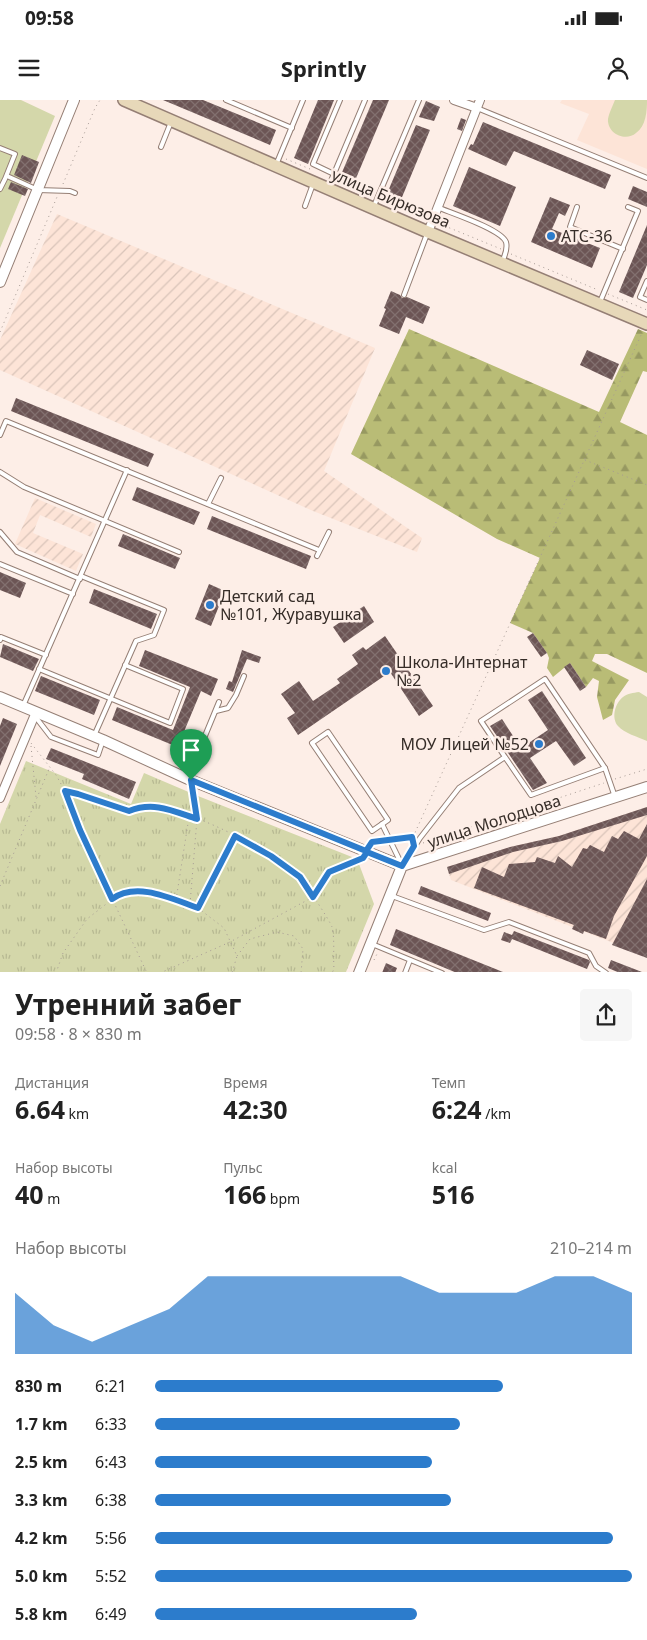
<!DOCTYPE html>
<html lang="ru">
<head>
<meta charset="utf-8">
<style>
  :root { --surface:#fff; --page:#f6f6f6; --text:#222; --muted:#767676; --accent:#2c7ccc }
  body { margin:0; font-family:"Noto Sans",sans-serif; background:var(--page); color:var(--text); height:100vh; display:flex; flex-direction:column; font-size:19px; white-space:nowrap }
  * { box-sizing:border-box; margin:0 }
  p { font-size:16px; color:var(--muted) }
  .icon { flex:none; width:28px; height:28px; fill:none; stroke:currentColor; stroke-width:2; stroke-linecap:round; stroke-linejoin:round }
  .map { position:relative; height:872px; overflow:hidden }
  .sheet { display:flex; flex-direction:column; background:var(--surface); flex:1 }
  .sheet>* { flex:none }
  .pin { position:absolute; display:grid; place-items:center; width:42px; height:42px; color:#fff; margin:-51px -21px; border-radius:50% 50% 50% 0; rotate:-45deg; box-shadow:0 0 5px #0007 }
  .pin .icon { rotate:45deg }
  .round { display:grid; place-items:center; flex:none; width:52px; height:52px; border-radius:5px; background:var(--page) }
  .overview { display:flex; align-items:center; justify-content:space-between; height:85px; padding:0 15px }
  h1 { font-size:28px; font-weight:700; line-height:38px }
  .metrics { display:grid; grid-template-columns:repeat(3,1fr); gap:8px; height:85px; padding:5px 15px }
  .metrics div { display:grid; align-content:center }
  .metrics b { font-size:25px; font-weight:700 }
  .metrics small { font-size:14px; font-weight:400 }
  .metrics p { font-size:14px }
  .chart { height:140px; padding:10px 15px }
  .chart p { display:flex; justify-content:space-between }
  .chart svg { width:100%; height:90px; margin-top:5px; fill:var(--accent); opacity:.7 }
  ul { padding:0 15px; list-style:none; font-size:16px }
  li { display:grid; grid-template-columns:80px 60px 1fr; align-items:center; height:38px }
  li i { height:12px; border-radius:6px; background:var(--accent) }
  .status { display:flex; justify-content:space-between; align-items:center; height:35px; padding:0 25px; background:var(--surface); direction:ltr }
  .status svg { height:14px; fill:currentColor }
  header { display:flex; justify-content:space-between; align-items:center; height:65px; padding:0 15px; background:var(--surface); font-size:22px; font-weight:700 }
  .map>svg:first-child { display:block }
  .built { fill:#fde4d7 }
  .industrial { fill:url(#industrial-furrows) }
  .forest { fill:url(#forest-firs) }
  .park { fill:url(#park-tufts) }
  .garden { fill:#d4d7aa }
  .building { fill:url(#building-cross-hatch) }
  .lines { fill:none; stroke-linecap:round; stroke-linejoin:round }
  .service-casing { stroke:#957f75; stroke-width:6 }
  .minor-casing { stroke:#957f75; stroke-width:10 }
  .tertiary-casing { stroke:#957f75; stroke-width:12 }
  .secondary-casing { stroke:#957f75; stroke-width:14 }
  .path { stroke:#a69a94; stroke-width:1; stroke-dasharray:1 4; stroke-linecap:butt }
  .service { stroke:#fff; stroke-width:4 }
  .minor { stroke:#fff; stroke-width:8 }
  .tertiary { stroke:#fff; stroke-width:10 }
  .secondary { stroke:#e7d8b9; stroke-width:11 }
  .route-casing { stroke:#fff; stroke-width:10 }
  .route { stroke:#2c7ccc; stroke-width:6 }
  .poi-dot { fill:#2c7ccc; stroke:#fdeee7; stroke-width:2 }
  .labels { text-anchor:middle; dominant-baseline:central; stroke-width:5; stroke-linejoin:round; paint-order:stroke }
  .street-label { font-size:16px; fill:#362d28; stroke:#fdeee7 }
  .poi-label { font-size:16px; fill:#362d28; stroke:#fdeee7; text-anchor:start }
</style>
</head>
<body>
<div class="status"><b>09:58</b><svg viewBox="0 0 49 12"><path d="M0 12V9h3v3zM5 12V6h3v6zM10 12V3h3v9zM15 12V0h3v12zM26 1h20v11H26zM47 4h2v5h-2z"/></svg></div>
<header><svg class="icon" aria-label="menu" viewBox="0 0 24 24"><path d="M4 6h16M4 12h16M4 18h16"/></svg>Sprintly<svg class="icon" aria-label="person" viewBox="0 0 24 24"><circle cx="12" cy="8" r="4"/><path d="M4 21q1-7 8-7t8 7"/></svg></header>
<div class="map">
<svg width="647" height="873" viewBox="0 0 647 873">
  <defs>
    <pattern id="industrial-furrows" width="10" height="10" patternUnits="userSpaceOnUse" patternTransform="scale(1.25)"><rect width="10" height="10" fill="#fde4d7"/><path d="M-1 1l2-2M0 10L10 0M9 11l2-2" fill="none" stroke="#d9c4b9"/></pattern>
    <pattern id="forest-firs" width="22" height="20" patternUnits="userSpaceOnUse" patternTransform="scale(1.25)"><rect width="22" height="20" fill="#b9bc76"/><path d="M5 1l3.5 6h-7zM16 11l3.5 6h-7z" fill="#979961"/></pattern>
    <pattern id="park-tufts" width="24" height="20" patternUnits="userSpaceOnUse" patternTransform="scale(1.25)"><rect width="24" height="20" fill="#d4d7aa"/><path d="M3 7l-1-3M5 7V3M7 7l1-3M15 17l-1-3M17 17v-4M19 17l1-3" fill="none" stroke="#b7b992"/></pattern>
    <pattern id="building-cross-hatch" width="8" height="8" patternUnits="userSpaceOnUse" patternTransform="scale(1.25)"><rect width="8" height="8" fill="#6c5555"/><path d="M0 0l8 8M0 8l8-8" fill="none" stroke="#82706f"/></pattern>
  </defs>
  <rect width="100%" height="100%" fill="#fdeee7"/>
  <polygon class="built" points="562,0 647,0 647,69 577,40 589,14 560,3"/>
  <g class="industrial">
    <polygon points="57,114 375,248 324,371 422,438 417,452 313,411 0,270 0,240"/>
    <polygon points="35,398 96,424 91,437 40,415 33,433 83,454 76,471 15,444"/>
    <polygon points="647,707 647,856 451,780 447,767 510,747 559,736"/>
  </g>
  <polygon class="forest" points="409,229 599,312 638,229 647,233 647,272 643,271 620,322 647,335 647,573 607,554 595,554 592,561 629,580 615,600 612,615 603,620 597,597 599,581 593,578 586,587 570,563 553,577 547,568 549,558 547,553 533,533 510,523 540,458 497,439 351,354"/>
  <polygon class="park" points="26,661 131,704 144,673 198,696 352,757 359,764 374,804 346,872 0,872 0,724"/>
  <g class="garden">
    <polygon points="0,0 21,0 55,16 0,148"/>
    <path d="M615,0H647C647,11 646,26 636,33C626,42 607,34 608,19C609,13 613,5 615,0Z"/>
    <path d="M639,592L647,597V641C638,637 624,633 618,626C611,618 615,603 623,597C628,593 633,593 639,592Z"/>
  </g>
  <g class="building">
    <polygon points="163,0 203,0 276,30 270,45"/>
    <polygon points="318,0 334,0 308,64 294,58"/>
    <polygon points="373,0 389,0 354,83 340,77"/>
    <polygon points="426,1 440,7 434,21 419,17"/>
    <polygon points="461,18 466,20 462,31 457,29"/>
    <polygon points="483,22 611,75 605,89 514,51 506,66 468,49 471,44 473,45"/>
    <polygon points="416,25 430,30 400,102 386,96"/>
    <polygon points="22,55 39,62 31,83 14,75"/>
    <polygon points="469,67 516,87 500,126 453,106"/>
    <polygon points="11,82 28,89 25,96 8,89"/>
    <polygon points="633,86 647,92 647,107 628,99"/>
    <polygon points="550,97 570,105 565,116 559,113 552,129 600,148 592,168 531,142"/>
    <polygon points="647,125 647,165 633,198 619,192"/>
    <polygon points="391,191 400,195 402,198 407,197 430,207 423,224 406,217 399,234 379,226 386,209 384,208"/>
    <polygon points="587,250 619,264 612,280 580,265"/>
    <polygon points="16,298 154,354 148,367 11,311"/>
    <polygon points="137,387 200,412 194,425 132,400"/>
    <polygon points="212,416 311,456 306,469 207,429"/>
    <polygon points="123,434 180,458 175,469 118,446"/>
    <polygon points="0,472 26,483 20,498 0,490"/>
    <polygon points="209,484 225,491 211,526 195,519"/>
    <polygon points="94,489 157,514 151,529 89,503"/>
    <polygon points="364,506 374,522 344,543 333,527"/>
    <polygon points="533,533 547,553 541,557 527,537"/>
    <polygon points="385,536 433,606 419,616 390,572 298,635 287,618 295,613 281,594 299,581 313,601 340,583 337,579 358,564 352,555 363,547 366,550"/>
    <polygon points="3,544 39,559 33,571 0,557"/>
    <polygon points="145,550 218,579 211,596 201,591 183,634 197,640 192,653 112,620 117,607 173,630 190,587 139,566"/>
    <polygon points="242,550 261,557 259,563 247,559 233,592 226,589 229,581 232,582"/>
    <polygon points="570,563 586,587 580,591 564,567"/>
    <polygon points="41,576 100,600 94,615 35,591"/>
    <polygon points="542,591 586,658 574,666 556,641 530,658 547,683 533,690 490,626 502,619 521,648 548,630 528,600"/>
    <polygon points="3,618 17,624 0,666 0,626"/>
    <polygon points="51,648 136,682 129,699 82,679 84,674 46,659"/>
    <polygon points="647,707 647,715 562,741 513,752 449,774 447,767 510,747 559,736"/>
    <polygon points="647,724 647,756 614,816 606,839 584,831 583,834 572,829 574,825 474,788 482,767 504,777 509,764 535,762 537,757 555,763 558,756 572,767 583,748 587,749 590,745 604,752 612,736 618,739 624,731 639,739"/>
    <polygon points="647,779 647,858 612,845"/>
    <polygon points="421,786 491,813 488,821 418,794"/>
    <polygon points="396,829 503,872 503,873 457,873 390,845"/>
    <polygon points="514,831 589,860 590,862 587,869 512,839 510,843 501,840 504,832 512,835"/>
    <polygon points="611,860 642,872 642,873 620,873 608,868"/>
    <polygon points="386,863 397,868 395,873 382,873"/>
  </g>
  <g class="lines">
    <g class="service-casing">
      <g id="service">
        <polyline points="226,0 292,28"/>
        <polyline points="477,8 647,78"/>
        <polyline points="161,47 171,22"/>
        <polyline points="0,48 15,54 5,79 0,89"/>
        <polyline points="276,65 303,0"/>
        <polyline points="334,74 313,64 340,0"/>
        <polyline points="7,76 38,90 70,91 75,93"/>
        <polyline points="328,88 365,0"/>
        <polyline points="305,106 313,84"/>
        <polyline points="374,106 419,0"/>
        <path d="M437,107C451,113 501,129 506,142C508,149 505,154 503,160"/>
        <polyline points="577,107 570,127 623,149"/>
        <polyline points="647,181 640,197 647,200"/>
        <polyline points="404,195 427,134"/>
        <polyline points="600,202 638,111 628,107"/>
        <polyline points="0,335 6,321 319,450"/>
        <polyline points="0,372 24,387 179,452"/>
        <polyline points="208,404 221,378"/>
        <polyline points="0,432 17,452 80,479"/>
        <polyline points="317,456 329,432"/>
        <polyline points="0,464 73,494"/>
        <polyline points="81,476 164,510 154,535 136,541 94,636"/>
        <polyline points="0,540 1,537 46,555"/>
        <polyline points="39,569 170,623 183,589 125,565"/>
        <polyline points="23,606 127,370"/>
        <polyline points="216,611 228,608 236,595 244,576"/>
        <polyline points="34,615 51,637 98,655 103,640"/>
        <polygon points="328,632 388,720 372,731 312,643"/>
        <polyline points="605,668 615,697"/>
        <polyline points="188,677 219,602"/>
        <polyline points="382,724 401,763"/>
        <polyline points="405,762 420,738 459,688 505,657 531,695 605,668 545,579 481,621 505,657"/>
        <polyline points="392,796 484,830 509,822 589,853 596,866 606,873"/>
        <polyline points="372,844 442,873"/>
        <polyline points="405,873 410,860"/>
      </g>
    </g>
    <g class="minor-casing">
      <g id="minor">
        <polyline points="454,0 477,8"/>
        <polyline points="428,132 480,0"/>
        <polyline points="0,698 36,612"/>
      </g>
    </g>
    <g class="tertiary-casing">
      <g id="tertiary">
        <polyline points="0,182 74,0"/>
        <polyline points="0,597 103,640 188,679 402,766"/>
        <polyline points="359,873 402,766 647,687"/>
      </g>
    </g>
    <g class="secondary-casing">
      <polyline id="secondary" points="124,0 428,132 647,224"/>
    </g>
    <g class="path">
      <polyline points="286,59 310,69"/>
      <polyline points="339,81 372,95"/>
      <polyline points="63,84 95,8 100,0"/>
      <polyline points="382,100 425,117"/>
      <polyline points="440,124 501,149"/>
      <polyline points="511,154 598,190"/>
      <polyline points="608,194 647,210"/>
      <polyline points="0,232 57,97"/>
      <polyline points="585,360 647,385"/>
      <polyline points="31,643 56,675 65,691 80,730 147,873"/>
      <polyline points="31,646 36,697"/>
      <polyline points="615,679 647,669"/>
      <path d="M65,691L78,693L129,711C134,709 139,706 143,706C185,705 268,749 298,776C305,783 329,819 332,827C335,839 333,857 334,869L332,873"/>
      <polyline points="413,737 642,233"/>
      <polyline points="396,739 412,737"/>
      <polyline points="372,743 384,740"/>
      <polyline points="423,743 604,683"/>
      <polyline points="0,786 49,669"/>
      <polyline points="176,800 189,717"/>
      <polyline points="190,804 197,719 193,691"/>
      <polyline points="199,807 234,737"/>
      <polyline points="237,856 250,839 277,832 294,836 303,849 301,873"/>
      <polyline points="374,860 378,852"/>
      <polyline points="56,873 63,853 87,819 119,794 146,791 198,808 224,828 237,856 232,873"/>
      <polyline points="160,873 230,842 313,797 329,772 362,759"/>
    </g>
    <use href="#service" class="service"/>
    <use href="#minor" class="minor"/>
    <use href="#tertiary" class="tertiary"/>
    <use href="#secondary" class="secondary"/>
  </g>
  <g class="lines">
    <g class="route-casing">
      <path id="route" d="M191,680L197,719C173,711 154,701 129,711L78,694L65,691L80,730L112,799C137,781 172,799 198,808L235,736L271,756L300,777L313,797L329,772L363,758L367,752L402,766L414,746L412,737L372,742L366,751L191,680"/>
    </g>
    <use href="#route" class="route"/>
  </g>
  <g class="poi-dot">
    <circle cx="551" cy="136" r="5"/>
    <circle cx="210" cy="505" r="5"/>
    <circle cx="386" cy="571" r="5"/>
    <circle cx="539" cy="644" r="5"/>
  </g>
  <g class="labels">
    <g class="street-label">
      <text transform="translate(391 98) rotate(23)">улица Бирюзова</text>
      <text transform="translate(494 721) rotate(-18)">улица Молодцова</text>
    </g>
    <g class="poi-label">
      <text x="561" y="136">АТС-36</text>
      <text x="220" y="496">Детский сад<tspan x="220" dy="18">№101, Журавушка</tspan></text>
      <text x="396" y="562">Школа-Интернат<tspan x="396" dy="18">№2</tspan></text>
      <text x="529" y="644" text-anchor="end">МОУ Лицей №52</text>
    </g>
  </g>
</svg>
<div class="pin" style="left:191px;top:680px;background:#1e9e55"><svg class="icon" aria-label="arrive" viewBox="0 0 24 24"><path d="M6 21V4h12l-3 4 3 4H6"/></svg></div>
</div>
<section class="sheet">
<div class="overview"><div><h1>Утренний забег</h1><p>09:58 · 8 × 830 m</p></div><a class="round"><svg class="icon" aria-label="share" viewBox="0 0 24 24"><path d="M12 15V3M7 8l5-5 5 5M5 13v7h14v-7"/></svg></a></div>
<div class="metrics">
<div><p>Дистанция</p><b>6.64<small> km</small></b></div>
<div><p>Время</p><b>42:30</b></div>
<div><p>Темп</p><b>6:24<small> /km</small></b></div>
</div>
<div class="metrics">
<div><p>Набор высоты</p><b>40<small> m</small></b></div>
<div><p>Пульс</p><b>166<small> bpm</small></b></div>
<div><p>kcal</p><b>516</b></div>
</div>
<div class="chart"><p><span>Набор высоты</span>210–214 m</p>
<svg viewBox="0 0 160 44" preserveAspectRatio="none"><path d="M0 44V14L10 30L20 38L30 30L40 22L50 6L60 6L70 6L80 6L90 6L100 6L110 14L120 14L130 14L140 6L150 6L160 14V44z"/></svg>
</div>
<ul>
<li><b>830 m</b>6:21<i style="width:73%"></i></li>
<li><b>1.7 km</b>6:33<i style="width:64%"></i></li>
<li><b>2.5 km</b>6:43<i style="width:58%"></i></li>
<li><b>3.3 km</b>6:38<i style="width:62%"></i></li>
<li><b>4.2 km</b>5:56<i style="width:96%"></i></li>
<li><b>5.0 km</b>5:52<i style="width:100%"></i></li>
<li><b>5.8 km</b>6:49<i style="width:55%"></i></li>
</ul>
</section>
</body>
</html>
